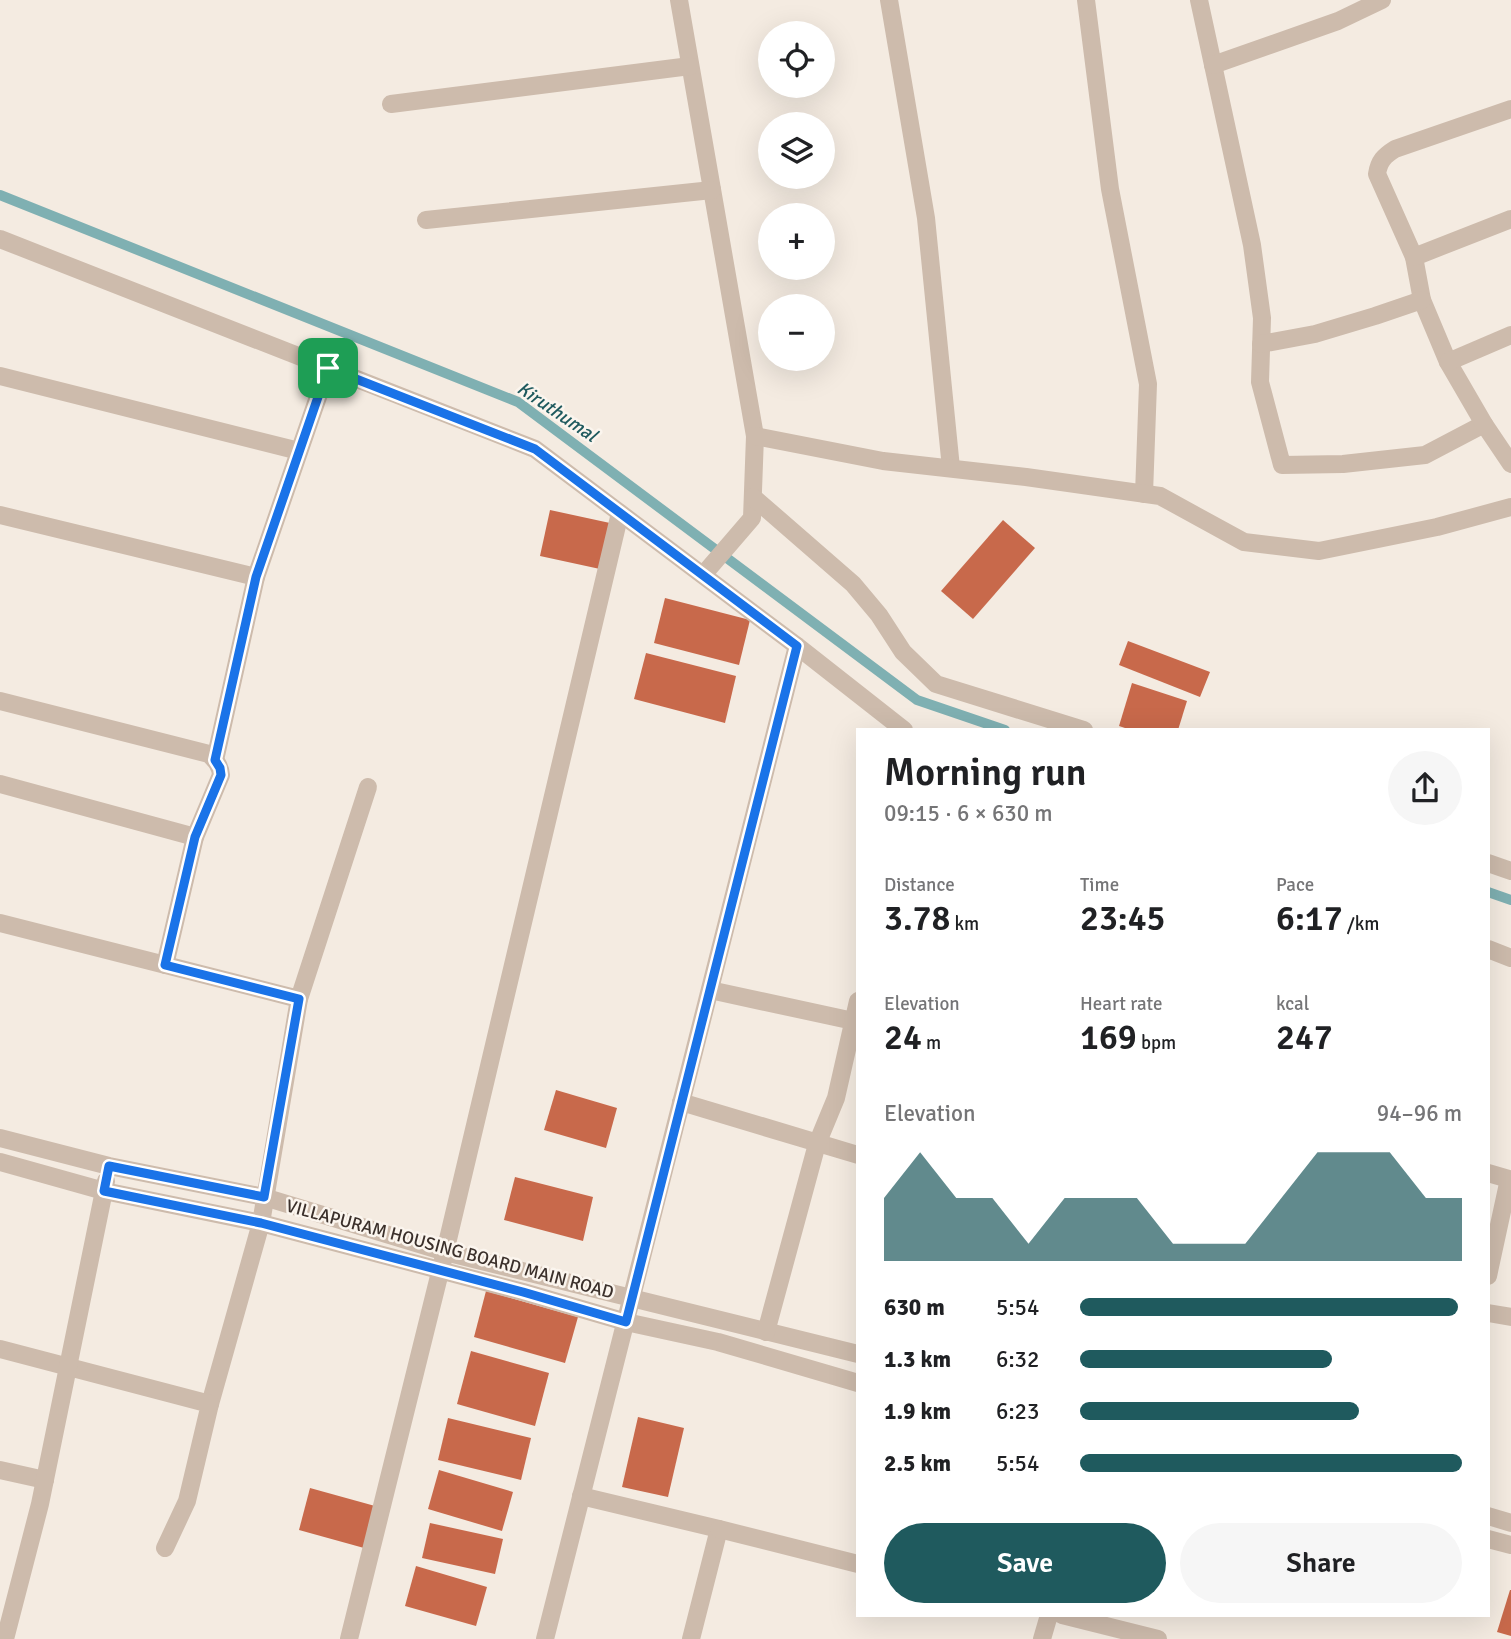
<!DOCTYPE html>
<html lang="en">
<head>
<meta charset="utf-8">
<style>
  :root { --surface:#fff; --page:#f6f6f6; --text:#202124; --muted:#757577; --accent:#1f5a5e }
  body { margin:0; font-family:Signika,sans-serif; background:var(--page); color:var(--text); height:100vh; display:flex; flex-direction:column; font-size:26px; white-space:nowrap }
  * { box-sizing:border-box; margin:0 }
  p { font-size:23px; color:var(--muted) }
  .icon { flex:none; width:38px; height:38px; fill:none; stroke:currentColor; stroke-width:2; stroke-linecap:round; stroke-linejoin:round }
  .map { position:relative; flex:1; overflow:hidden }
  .panel { position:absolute; left:856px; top:728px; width:634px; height:889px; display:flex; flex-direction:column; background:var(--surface); border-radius:0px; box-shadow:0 7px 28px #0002 }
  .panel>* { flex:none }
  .controls { position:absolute; left:758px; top:21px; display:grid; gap:14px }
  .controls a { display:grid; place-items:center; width:77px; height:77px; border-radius:50%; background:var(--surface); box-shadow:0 7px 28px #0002; font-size:35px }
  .pin { position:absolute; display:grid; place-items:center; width:60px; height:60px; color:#fff; margin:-30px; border-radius:14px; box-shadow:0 4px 10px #0006 }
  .round { display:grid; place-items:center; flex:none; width:74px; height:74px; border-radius:37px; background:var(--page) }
  .summary { display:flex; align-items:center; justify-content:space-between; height:119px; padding:0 28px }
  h1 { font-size:38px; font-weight:600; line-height:52px }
  .figures { display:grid; grid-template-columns:repeat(3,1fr); gap:10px; height:119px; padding:7px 28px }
  .figures div { display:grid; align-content:center }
  .figures b { font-size:35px; font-weight:600 }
  .figures small { font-size:19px; font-weight:400 }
  .figures p { font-size:19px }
  .chart { height:196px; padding:14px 28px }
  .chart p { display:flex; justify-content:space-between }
  .chart svg { width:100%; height:126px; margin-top:7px; fill:var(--accent); opacity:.7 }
  .button { display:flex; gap:14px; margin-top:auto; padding:14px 28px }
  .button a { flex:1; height:80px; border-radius:42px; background:var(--accent); color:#fff; font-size:28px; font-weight:600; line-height:80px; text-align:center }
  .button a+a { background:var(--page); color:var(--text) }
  ul { padding:0 28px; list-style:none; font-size:23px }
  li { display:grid; grid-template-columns:112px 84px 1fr; align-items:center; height:52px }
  li i { height:18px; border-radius:9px; background:var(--accent) }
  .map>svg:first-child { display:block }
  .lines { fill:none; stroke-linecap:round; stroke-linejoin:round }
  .stream { stroke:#7fb0b2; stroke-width:10 }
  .building { fill:#c8694b }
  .street { stroke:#cdbbac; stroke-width:18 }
  .route-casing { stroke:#fff; stroke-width:14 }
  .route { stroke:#1a73e8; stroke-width:9 }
  .labels { text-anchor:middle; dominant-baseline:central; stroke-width:5; stroke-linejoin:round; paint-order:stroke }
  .street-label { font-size:18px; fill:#3b302b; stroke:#fbf5ee }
  .water-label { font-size:19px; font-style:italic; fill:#1f5a5e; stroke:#fbf5ee }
</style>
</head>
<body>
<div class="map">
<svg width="1511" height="1639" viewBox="0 0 1511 1639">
  <rect width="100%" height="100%" fill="#f4ebe1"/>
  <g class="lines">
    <g class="stream">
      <polyline points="0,195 518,402 917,700 1005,730"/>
      <polyline points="1488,892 1511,900"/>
    </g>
  </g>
  <g class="building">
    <polygon points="550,510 610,523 600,569 540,556"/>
    <polygon points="1003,520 1035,548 973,619 941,591"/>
    <polygon points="665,598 750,620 739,665 654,643"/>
    <polygon points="1128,641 1210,672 1200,697 1119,665"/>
    <polygon points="646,653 736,676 725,723 634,699"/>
    <polygon points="1132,683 1187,701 1178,730 1131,730 1119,726"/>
    <polygon points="556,1090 617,1108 606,1148 544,1130"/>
    <polygon points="515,1177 593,1197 583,1241 504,1220"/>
    <polygon points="486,1291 578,1317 565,1363 474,1337"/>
    <polygon points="471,1351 549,1373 535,1426 457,1404"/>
    <polygon points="638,1417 684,1428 668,1497 622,1487"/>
    <polygon points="448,1418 531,1438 521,1480 438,1460"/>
    <polygon points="439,1470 513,1492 502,1531 428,1509"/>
    <polygon points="310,1488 375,1506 364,1548 299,1530"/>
    <polygon points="430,1523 503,1539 495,1574 422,1558"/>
    <polygon points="416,1566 487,1587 476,1626 405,1606"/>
    <polygon points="1510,1590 1511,1590 1511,1636 1497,1632"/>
  </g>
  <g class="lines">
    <g class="street">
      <polyline points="679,0 755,436 752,518 703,575"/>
      <polyline points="889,0 926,218 951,468"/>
      <polyline points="1086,0 1110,189 1148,384 1144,494"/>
      <polyline points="1199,0 1252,245 1262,318 1260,382 1282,465 1343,464 1425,455 1484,424"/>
      <polyline points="1213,65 1338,21 1382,0"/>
      <polyline points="391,104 690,66"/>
      <path d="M1511,109L1395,149C1384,156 1379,161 1377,174L1414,257L1422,300L1448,362L1484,424L1511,464"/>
      <polyline points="426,220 712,190"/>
      <polyline points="0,239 535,449 797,646 904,730"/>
      <polyline points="1414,257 1511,219"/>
      <polyline points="1261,344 1315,334 1375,316 1422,300"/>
      <polyline points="1448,362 1511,335"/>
      <polyline points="0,376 299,451"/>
      <polyline points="755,436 883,461 1026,477 1160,496 1244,542 1319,551 1437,527 1511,507"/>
      <polyline points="753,497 853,584 879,615 903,652 936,684 1084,730"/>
      <polyline points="0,515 256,577 328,368"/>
      <path d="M0,701L209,754C216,761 220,765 221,775L195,837"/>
      <polyline points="215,760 256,577"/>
      <polyline points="0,784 195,837 165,965"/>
      <polyline points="1488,863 1511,871"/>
      <polyline points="0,923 299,999 261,1223 210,1404"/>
      <polyline points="1488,949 1511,958"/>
      <polyline points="710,990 858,1022"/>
      <polyline points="299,999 368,787"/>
      <polyline points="681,1102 858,1155"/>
      <polyline points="0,1138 109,1166 264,1197 445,1252 858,1354"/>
      <polyline points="0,1162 104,1191 261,1223 523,1292 626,1322 718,1342 858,1383"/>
      <polyline points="1488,1173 1509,1179 1488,1276"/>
      <polyline points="1488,1313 1511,1317"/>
      <polyline points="766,1332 817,1144 836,1098 858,1001"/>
      <polyline points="0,1349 210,1404 187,1501 165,1548"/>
      <polyline points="0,1470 45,1480"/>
      <polyline points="581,1496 719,1529 691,1639"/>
      <polyline points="1488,1516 1511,1523"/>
      <polyline points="719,1529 858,1564"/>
      <polyline points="1488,1539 1511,1545"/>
      <polyline points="1062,1615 1158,1639"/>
      <polyline points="5,1639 40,1504 106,1181"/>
      <polyline points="349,1639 445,1252 620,513"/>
      <polyline points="545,1639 797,646"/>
      <polyline points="1042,1639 1049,1615"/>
    </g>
  </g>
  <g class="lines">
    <g class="route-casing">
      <polygon id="route" points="328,368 535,449 797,646 626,1322 523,1292 261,1223 104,1191 109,1166 264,1197 299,999 165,965 195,837 221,775 220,768 215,760 256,577"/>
    </g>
    <use href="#route" class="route"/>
  </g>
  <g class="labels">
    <g class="street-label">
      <text transform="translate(450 1249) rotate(15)">VILLAPURAM HOUSING BOARD MAIN ROAD</text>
    </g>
    <g class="water-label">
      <text transform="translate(557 412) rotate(34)">Kiruthumal</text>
    </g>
  </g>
</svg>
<div class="controls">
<a><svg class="icon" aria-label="locate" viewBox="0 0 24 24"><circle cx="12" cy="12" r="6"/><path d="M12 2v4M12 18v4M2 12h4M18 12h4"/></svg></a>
<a><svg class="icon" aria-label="layers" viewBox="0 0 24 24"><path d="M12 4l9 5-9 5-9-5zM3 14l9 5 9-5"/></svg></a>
<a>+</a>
<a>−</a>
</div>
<div class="pin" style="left:328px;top:368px;background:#1e9e55"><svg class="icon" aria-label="arrive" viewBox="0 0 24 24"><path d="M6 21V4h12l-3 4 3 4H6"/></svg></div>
<section class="panel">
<div class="summary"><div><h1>Morning run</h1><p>09:15 · 6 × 630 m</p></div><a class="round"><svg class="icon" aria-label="share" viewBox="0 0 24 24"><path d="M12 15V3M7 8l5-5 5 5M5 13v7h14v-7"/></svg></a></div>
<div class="figures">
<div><p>Distance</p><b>3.78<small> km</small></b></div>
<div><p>Time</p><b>23:45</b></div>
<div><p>Pace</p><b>6:17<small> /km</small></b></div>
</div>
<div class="figures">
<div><p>Elevation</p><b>24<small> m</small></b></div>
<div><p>Heart rate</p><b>169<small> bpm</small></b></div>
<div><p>kcal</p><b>247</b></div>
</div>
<div class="chart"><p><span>Elevation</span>94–96 m</p>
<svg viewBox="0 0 160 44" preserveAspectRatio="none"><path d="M0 44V22L10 6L20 22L30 22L40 38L50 22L60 22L70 22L80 38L90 38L100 38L110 22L120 6L130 6L140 6L150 22L160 22V44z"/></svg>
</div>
<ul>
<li><b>630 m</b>5:54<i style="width:99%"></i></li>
<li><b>1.3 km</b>6:32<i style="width:66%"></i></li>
<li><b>1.9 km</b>6:23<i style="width:73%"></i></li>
<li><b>2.5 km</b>5:54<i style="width:100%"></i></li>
</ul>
<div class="button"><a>Save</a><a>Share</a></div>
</section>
</div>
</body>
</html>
